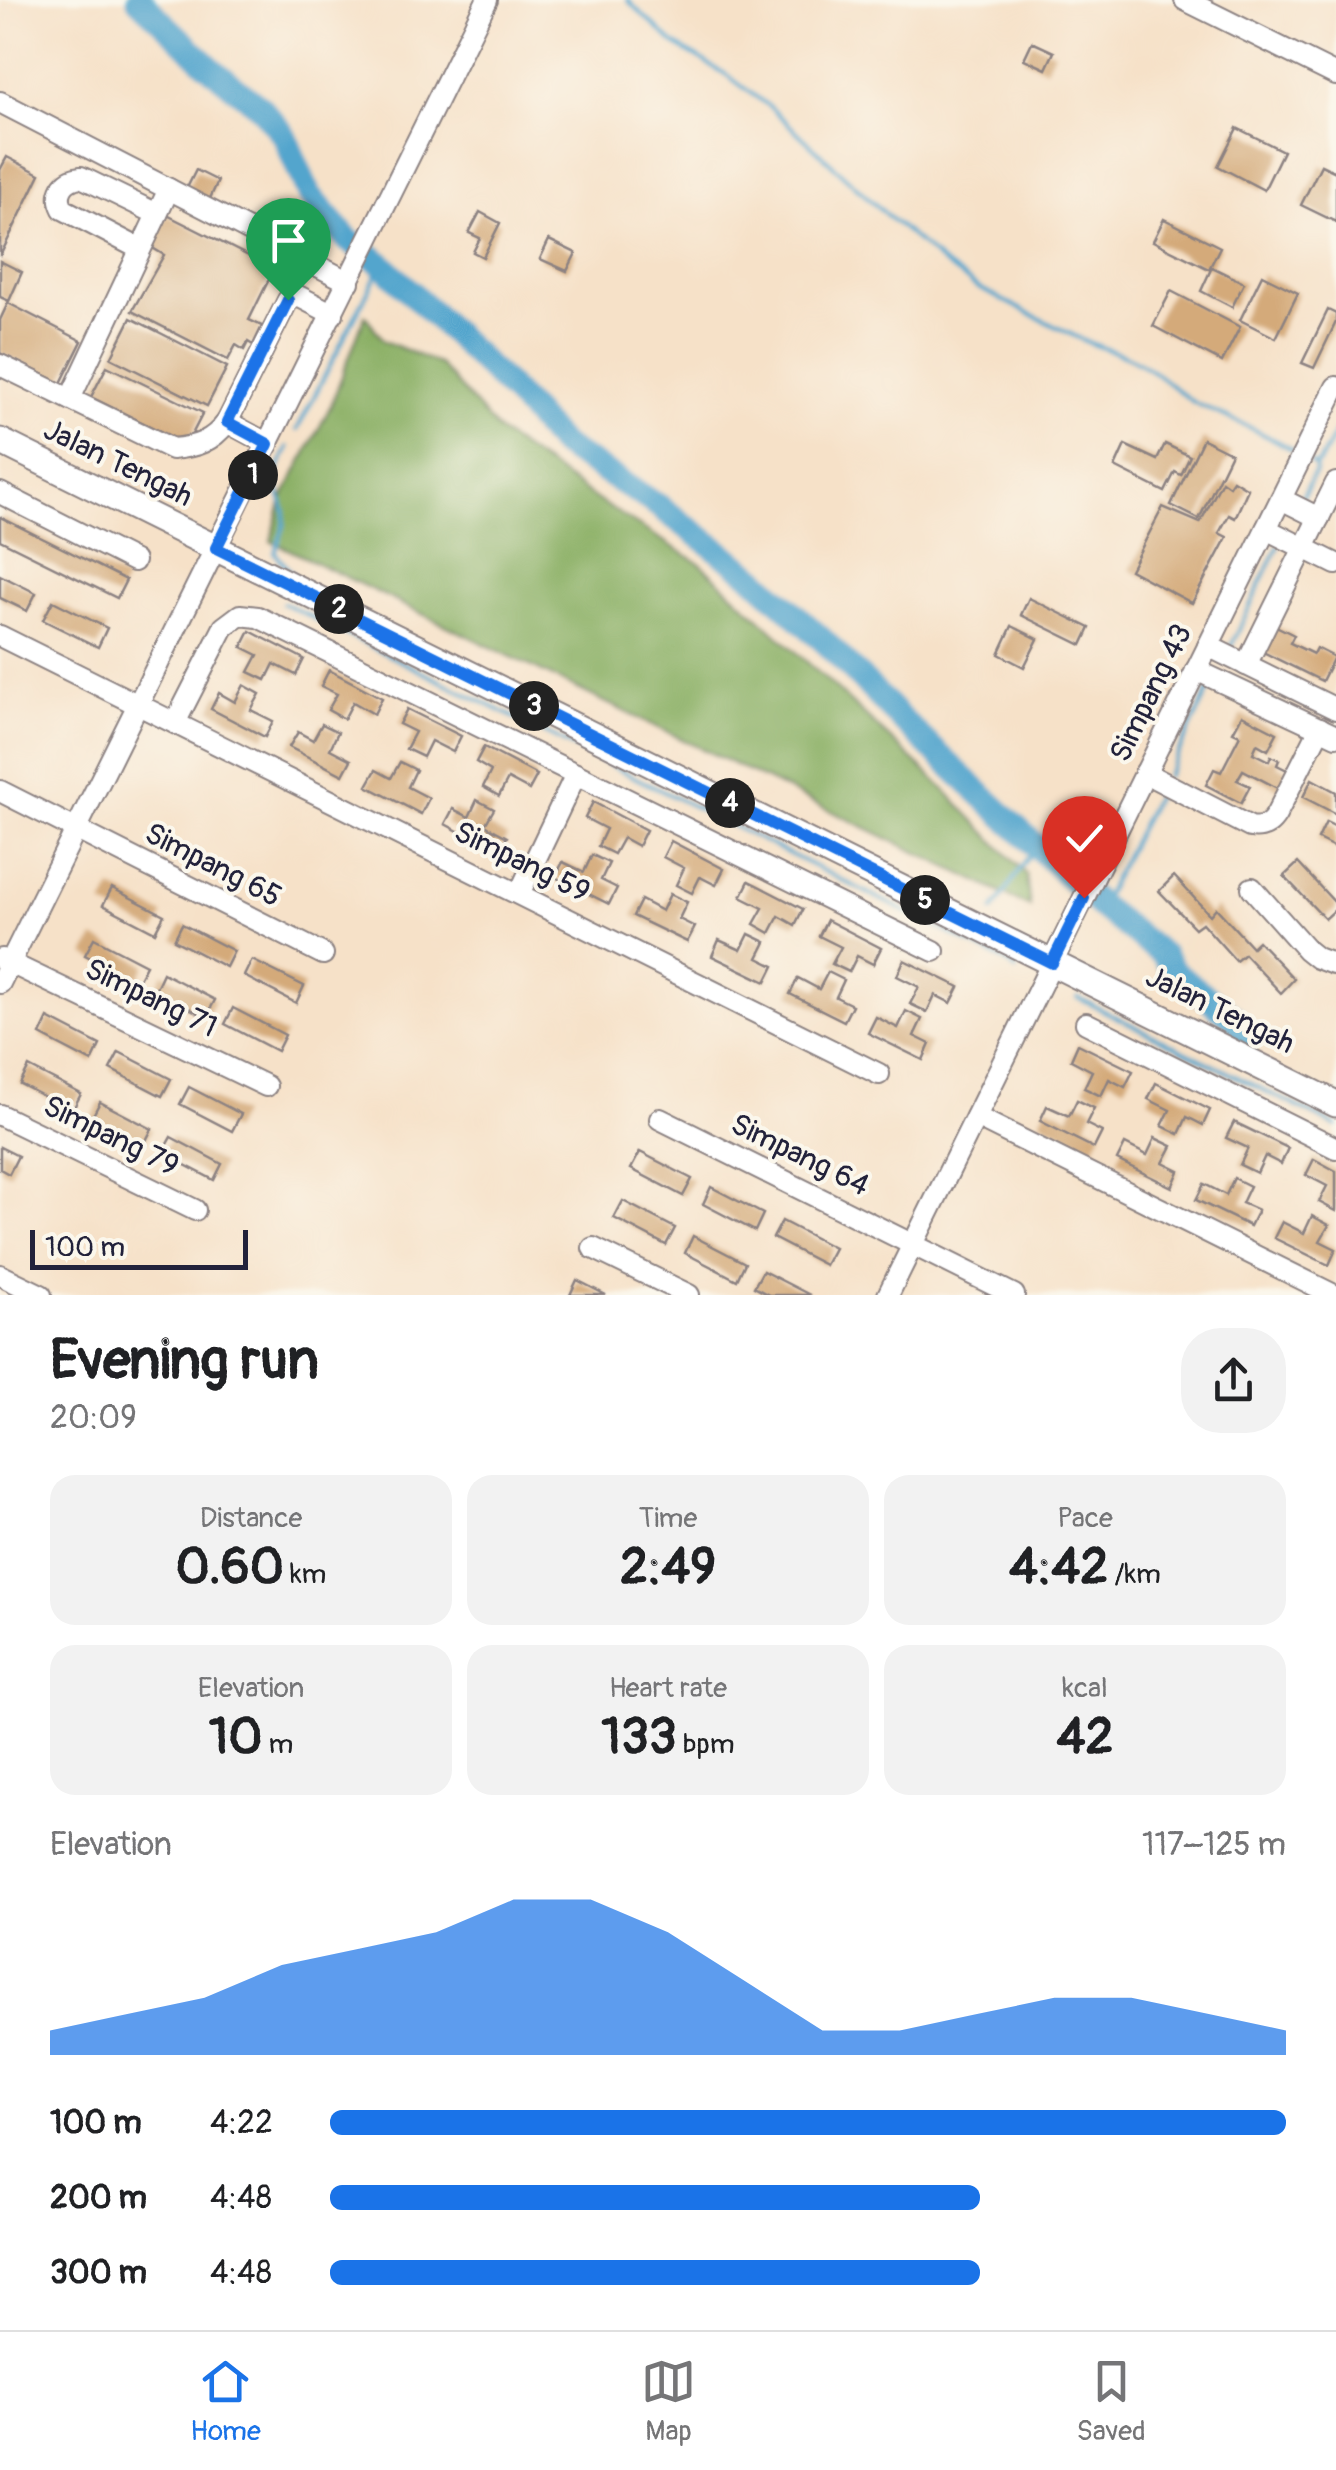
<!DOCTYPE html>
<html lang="en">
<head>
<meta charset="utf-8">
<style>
  :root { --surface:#fff; --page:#f2f2f2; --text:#202124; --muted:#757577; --line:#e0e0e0; --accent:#1a73e8 }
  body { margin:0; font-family:Pangolin,sans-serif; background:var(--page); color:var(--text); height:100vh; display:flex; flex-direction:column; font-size:38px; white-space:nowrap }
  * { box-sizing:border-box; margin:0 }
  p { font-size:32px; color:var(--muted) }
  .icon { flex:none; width:55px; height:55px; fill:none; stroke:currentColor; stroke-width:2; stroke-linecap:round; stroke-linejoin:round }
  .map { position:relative; height:1295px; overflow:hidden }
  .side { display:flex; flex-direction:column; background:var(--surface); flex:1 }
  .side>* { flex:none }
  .scale { position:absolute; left:30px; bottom:25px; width:218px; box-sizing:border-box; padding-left:10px; border:5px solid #22223b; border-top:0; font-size:28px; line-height:35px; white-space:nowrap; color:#22223b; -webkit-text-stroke:8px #fbf7ec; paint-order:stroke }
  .pin { position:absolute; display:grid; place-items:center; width:85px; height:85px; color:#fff; margin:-102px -42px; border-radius:50% 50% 50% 0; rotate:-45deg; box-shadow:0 0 10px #0007 }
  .pin .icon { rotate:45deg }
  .km { position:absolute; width:50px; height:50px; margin:-25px; border-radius:50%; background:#222; color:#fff; font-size:28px; line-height:50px; text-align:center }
  .round { display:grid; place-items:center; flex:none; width:105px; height:105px; border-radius:40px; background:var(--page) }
  .head { display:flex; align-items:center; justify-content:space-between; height:170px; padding:0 50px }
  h1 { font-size:55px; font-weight:700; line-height:75px }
  .stats { display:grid; grid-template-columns:repeat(3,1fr); gap:15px; height:170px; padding:10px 50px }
  .stats div { display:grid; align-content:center; border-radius:25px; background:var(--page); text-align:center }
  .stats b { font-size:50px; font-weight:700 }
  .stats small { font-size:28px; font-weight:400 }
  .stats p { font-size:28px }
  .chart { height:280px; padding:20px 50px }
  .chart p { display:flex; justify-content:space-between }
  .chart svg { width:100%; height:180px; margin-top:10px; fill:var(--accent); opacity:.7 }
  ul { padding:0 50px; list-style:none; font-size:32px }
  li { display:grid; grid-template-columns:160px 120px 1fr; align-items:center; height:75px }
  li i { height:25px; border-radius:12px; background:var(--accent) }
  .tabs { display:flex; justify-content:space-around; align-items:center; height:140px; border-top:2px solid var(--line); background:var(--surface); font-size:28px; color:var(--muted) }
  .tabs a { display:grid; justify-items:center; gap:5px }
  .tabs .current { color:var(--accent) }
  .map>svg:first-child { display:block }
  .forest { fill:#89af64; stroke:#566850; stroke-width:2.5 }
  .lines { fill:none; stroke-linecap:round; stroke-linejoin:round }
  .stream { stroke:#52a5cd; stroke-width:4 }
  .river { stroke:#52a5cd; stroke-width:25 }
  .building { fill:#d4aa7a }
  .minor-casing { stroke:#8c8282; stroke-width:24 }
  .major-casing { stroke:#8c8282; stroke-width:29 }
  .minor { stroke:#fff; stroke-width:20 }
  .major { stroke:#fff; stroke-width:25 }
  .route-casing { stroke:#fff; stroke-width:20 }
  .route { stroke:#1a73e8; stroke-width:12 }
  .labels { text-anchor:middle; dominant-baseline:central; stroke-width:8; stroke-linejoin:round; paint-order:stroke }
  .street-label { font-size:30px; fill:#22223b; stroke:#fbf7ec }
</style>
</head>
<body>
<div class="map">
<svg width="1336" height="1295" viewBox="0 0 1336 1295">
  <rect width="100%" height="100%" fill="#fbf7ec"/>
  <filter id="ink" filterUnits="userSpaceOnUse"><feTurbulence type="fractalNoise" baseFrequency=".01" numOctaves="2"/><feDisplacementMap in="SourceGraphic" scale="20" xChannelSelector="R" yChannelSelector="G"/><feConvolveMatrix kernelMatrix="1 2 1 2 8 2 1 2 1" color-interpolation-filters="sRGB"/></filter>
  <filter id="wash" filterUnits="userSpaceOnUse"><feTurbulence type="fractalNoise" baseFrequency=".0048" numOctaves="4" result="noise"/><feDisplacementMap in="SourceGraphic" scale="40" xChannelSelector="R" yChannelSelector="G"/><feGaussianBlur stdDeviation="2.25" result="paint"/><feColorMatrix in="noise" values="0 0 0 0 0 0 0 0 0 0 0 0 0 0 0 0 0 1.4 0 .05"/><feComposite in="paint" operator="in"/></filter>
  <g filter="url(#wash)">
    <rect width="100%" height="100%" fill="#f6e1c8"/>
    <polygon class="forest" points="365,315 384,341 439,364 500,433 602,503 701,564 937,782 1026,874 1030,907 271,541 282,500 331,405"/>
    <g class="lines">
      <g class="stream">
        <polyline points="627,0 674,44 727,75 771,108 892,220 944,264 978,288 1087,342 1129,357 1151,370 1193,402 1253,429 1295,451"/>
        <polyline points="297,430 382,264"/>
        <polyline points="288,447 278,470 276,482 285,512 284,526 275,553 292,573"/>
        <polyline points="1310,463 1315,465 1319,463 1336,431"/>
        <polyline points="1300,501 1316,470 1315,465"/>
        <polyline points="283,603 1005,961 1016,970"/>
        <polyline points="1230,648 1278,547"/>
        <polyline points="1167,776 1211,686"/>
        <polyline points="1100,906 1159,790"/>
        <polyline points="993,911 1027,858 1038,847"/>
        <polyline points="1078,998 1336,1126"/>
      </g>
      <polyline class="river" points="139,0 213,70 260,107 284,135 309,194 348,240 382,264 511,390 561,445 659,506 754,577 826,643 902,720 1100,906 1164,956 1173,971 1235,1019 1243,1028 1243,1036"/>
    </g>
    <g id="blocks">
      <g class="building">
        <polygon points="1032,42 1054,52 1046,69 1024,59"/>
        <polygon points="1237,128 1283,151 1264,190 1218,166"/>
        <polygon points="7,157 40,174 0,256 0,170"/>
        <polygon points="1321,165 1336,172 1336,222 1301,205"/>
        <polygon points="196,170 218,181 207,205 184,194"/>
        <polygon points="480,212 500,223 483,257 473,252 480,238 469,233"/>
        <polygon points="167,215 274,269 249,320 262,326 253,345 248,342 244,350 236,345 228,360 132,311 164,255 151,247"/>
        <polygon points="1164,219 1220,247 1209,269 1153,241"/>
        <polygon points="549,240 576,253 567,271 540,259"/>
        <polygon points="0,261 22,272 9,301 0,297"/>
        <polygon points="1212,267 1244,283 1232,307 1201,291"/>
        <polygon points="1262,275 1298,293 1276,338 1240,320"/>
        <polygon points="1171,291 1240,327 1222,362 1153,326"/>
        <polygon points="8,303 82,341 61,383 0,353 0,320"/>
        <polygon points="1328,310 1336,314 1336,322 1314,368 1302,363"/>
        <polygon points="131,318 227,367 207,406 111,358"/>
        <polygon points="107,366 203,413 187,444 91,397"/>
        <polygon points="1203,439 1231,453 1199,519 1171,505"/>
        <polygon points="1165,444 1190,456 1181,475 1175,472 1165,492 1115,467 1125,445 1157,460"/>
        <polygon points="1233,480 1248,489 1235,518 1229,515 1219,533 1227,537 1192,603 1130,570 1163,507 1200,523 1222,481 1229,486"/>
        <polygon points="0,517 126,580 117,598 0,540"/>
        <polygon points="0,575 36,593 27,611 0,598"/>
        <polygon points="1029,598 1090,628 1082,645 1021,615"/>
        <polygon points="53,601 107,628 98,647 43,620"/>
        <polygon points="1272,624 1294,635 1290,643 1313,654 1316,648 1334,657 1322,681 1259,650"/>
        <polygon points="1012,626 1038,639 1024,667 999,654"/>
        <polygon points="250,631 304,659 296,675 274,664 266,680 249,672 258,655 242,647"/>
        <polygon points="329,670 382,698 374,714 353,702 344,719 328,710 337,694 321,686"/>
        <polygon points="244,685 260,694 251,710 273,721 265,737 211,709 219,693 235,702"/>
        <polygon points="407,709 461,736 453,752 431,741 423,757 406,749 415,732 399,724"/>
        <polygon points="1242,715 1277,733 1268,750 1257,744 1253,753 1269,761 1271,756 1279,760 1277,765 1293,773 1283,791 1243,770 1237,780 1250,786 1241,803 1206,785 1214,769 1221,772 1240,735 1233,732"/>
        <polygon points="322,724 338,732 330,749 351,760 343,775 289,747 298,732 313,740"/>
        <polygon points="484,747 537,775 529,790 508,779 499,796 483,787 491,771 476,762"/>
        <polygon points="400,762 416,770 408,787 429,798 421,814 367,786 376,770 391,778"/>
        <polygon points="1312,779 1336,792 1336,814 1303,797"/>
        <polygon points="477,800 494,809 485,825 507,837 498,852 445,824 453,809 469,817"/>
        <polygon points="593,802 646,830 638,846 623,838 614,854 598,846 606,829 585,818"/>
        <polygon points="1326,822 1336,827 1336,848 1318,839"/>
        <polygon points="671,841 724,869 716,885 700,877 692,893 676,885 684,868 663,857"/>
        <polygon points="592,855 609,863 601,880 617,888 609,904 555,877 563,862 584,872"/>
        <polygon points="1298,863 1336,904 1336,909 1325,919 1284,876"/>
        <polygon points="1174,876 1210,915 1216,908 1252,947 1258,941 1294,979 1281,993 1244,954 1236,961 1202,923 1195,928 1159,891"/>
        <polygon points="749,881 803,909 795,925 779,916 770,933 754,924 763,908 741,897"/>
        <polygon points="112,888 164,915 155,932 103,905"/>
        <polygon points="670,894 687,902 679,919 695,927 687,942 633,916 641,900 662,911"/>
        <polygon points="827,920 881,948 873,964 857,956 849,972 832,964 841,947 819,936"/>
        <polygon points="182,924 234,951 226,967 174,940"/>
        <polygon points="749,934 766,942 758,958 774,966 766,982 712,956 719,940 741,950"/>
        <polygon points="94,938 146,965 137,982 85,955"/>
        <polygon points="252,960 304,986 296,1003 244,976"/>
        <polygon points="904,960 959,987 951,1003 935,995 927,1012 910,1004 919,987 897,976"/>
        <polygon points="828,972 844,980 836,997 852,1005 844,1021 790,994 798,978 819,989"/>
        <polygon points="163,973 215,1000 206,1017 155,990"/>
        <polygon points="233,1008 285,1035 277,1051 225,1024"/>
        <polygon points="906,1011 922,1019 914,1036 930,1044 923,1060 868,1033 876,1017 898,1028"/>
        <polygon points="48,1018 100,1045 92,1062 40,1035"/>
        <polygon points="1078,1044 1133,1071 1125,1087 1109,1079 1101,1096 1084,1088 1092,1071 1071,1060"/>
        <polygon points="119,1052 171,1079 162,1096 110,1069"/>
        <polygon points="29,1067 81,1094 72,1111 20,1084"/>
        <polygon points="1156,1083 1210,1110 1203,1125 1187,1117 1179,1134 1162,1126 1170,1110 1148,1099"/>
        <polygon points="189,1087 241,1114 232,1131 180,1104"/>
        <polygon points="1077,1100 1094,1108 1086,1124 1102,1132 1094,1148 1040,1121 1047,1106 1069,1116"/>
        <polygon points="100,1102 152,1129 143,1146 91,1119"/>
        <polygon points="1234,1122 1288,1148 1281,1164 1265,1156 1257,1173 1240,1165 1248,1148 1226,1138"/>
        <polygon points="171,1137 222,1164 214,1180 162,1153"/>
        <polygon points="1155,1138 1172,1146 1163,1163 1179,1171 1172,1187 1117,1160 1125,1144 1147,1155"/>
        <polygon points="0,1147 18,1156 9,1174 0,1169"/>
        <polygon points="640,1152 692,1179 683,1196 631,1169"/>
        <polygon points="1314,1159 1336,1171 1336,1211 1319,1202 1327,1186 1306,1175"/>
        <polygon points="1234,1178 1250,1186 1242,1203 1258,1210 1250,1226 1196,1200 1204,1184 1226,1195"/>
        <polygon points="711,1187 763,1214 755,1231 703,1204"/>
        <polygon points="623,1201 675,1228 666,1245 614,1218"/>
        <polygon points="1312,1216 1329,1225 1320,1241 1336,1249 1329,1265 1274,1238 1282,1222 1304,1233"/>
        <polygon points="782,1221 834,1248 825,1265 773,1238"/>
        <polygon points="693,1236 745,1263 737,1280 685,1253"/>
        <polygon points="763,1271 810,1295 769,1295 754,1287"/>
        <polygon points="577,1280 606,1295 570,1295"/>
      </g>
    </g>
  </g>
  <g filter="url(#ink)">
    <use href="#blocks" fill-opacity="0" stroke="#8c8282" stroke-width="2.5"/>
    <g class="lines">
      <g class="minor-casing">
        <g id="minor">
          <polyline points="1185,0 1336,75"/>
          <polyline points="0,102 349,282"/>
          <path d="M140,249L63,209C55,194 63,179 81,177L157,214"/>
          <path d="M0,365L172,449C196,447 212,442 227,422L288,300L298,296L333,314"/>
          <polyline points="70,399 169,189"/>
          <polyline points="227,422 268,444"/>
          <polyline points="0,493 134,561"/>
          <polyline points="1281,499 1319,518"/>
          <polyline points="1266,529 1336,564"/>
          <polyline points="0,636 879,1074"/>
          <polyline points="1208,646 1336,709"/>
          <polyline points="1246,665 1336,483"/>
          <polyline points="1196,670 1336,736"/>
          <polyline points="175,723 224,627 240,615 258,617 934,951"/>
          <path d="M1145,773L1250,827C1262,829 1270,825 1276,815L1320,728"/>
          <polyline points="0,791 323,954"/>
          <polyline points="1252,888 1307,950 1317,958 1333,964"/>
          <polyline points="519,894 576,774"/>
          <polyline points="2,959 266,1086"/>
          <polyline points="0,983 487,0"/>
          <polyline points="1086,1023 1336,1148"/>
          <polyline points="0,1115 195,1210"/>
          <polyline points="976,1117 1334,1295"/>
          <polyline points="660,1119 1014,1295"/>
          <polyline points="593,1248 689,1295"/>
          <polyline points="0,1275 41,1295"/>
          <polyline points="888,1295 1336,387"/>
        </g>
      </g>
      <g class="major-casing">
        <polyline id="major" points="0,441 1336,1104"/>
      </g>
      <use href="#minor" class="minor"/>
      <use href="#major" class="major"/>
    </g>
  </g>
  <g class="lines" filter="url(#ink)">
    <g class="route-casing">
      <polyline id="route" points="288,300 227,422 268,444 216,548 1052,963 1084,898"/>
    </g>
    <use href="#route" class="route"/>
  </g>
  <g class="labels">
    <g class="street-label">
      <text transform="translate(118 463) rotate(26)">Jalan Tengah</text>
      <text transform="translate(1151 693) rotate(-64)">Simpang 43</text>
      <text transform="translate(522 862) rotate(26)">Simpang 59</text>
      <text transform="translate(213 865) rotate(27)">Simpang 65</text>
      <text transform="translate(151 998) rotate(26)">Simpang 71</text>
      <text transform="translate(1220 1010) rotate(26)">Jalan Tengah</text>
      <text transform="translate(111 1136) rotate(26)">Simpang 79</text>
      <text transform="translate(800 1155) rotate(26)">Simpang 64</text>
    </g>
  </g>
</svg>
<div class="scale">100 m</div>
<div class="pin" style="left:288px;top:300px;background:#1e9e55"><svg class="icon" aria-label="arrive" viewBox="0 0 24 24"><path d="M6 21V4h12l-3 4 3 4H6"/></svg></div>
<div class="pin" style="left:1084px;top:898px;background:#d93025"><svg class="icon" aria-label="check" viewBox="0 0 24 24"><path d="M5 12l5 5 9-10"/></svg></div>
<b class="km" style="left:253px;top:475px">1</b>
<b class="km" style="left:339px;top:609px">2</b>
<b class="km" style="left:534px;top:706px">3</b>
<b class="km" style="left:730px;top:803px">4</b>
<b class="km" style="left:925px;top:900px">5</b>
</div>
<section class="side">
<div class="head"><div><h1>Evening run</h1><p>20:09</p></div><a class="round"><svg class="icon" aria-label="share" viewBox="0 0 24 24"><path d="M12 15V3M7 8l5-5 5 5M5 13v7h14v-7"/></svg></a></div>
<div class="stats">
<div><p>Distance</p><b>0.60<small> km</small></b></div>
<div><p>Time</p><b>2:49</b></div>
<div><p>Pace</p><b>4:42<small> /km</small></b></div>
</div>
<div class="stats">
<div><p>Elevation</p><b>10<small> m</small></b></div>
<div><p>Heart rate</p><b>133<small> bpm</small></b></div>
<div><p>kcal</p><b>42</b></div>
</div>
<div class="chart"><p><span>Elevation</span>117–125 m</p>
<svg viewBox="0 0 160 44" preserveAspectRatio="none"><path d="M0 44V38L10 34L20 30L30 22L40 18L50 14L60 6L70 6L80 14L90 26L100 38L110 38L120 34L130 30L140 30L150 34L160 38V44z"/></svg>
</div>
<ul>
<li><b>100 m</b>4:22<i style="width:100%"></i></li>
<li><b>200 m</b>4:48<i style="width:68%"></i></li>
<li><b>300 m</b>4:48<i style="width:68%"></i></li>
</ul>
</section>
<nav class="tabs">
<a class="current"><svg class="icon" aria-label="home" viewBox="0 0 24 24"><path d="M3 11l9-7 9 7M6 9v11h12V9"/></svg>Home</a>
<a><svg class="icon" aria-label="map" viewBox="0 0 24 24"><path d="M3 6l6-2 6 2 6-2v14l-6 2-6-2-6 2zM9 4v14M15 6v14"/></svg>Map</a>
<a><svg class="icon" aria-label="saved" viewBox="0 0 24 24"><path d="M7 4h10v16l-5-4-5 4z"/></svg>Saved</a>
</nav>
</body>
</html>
